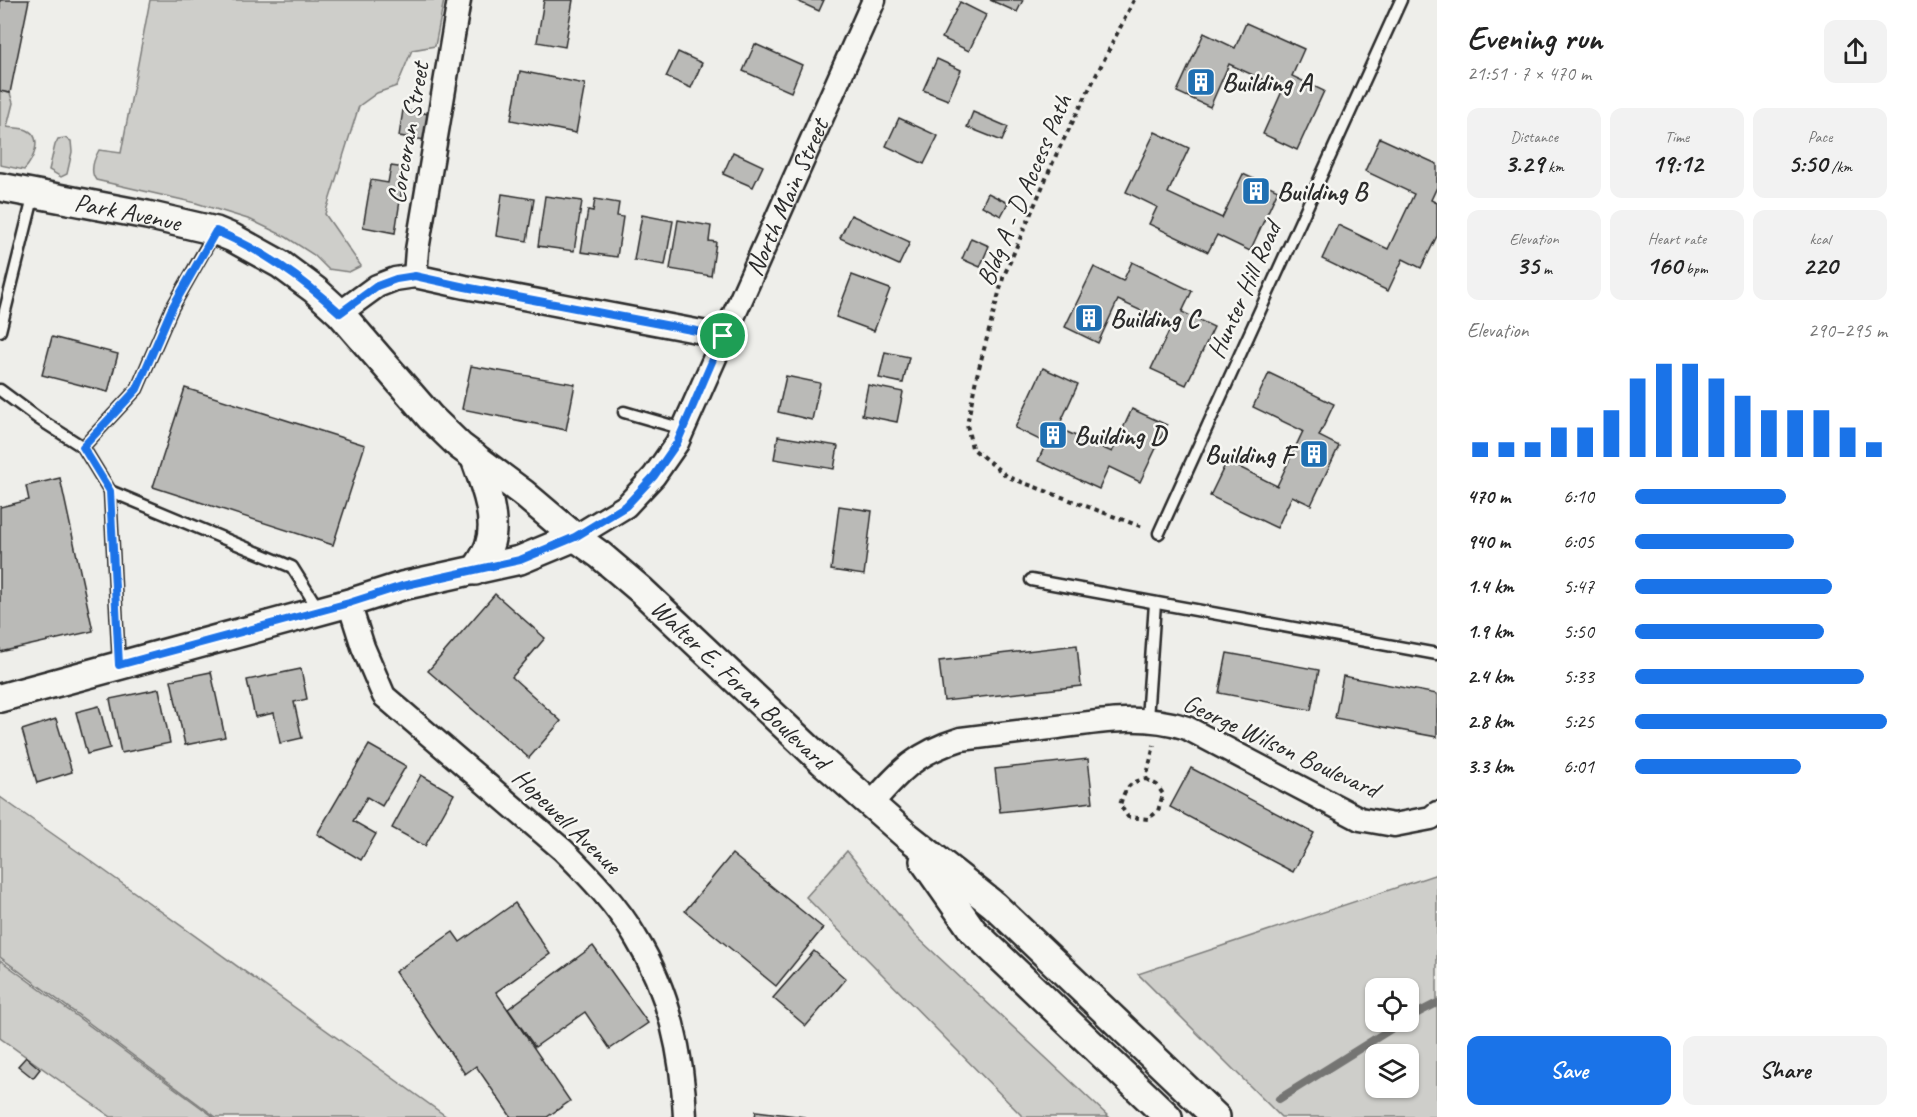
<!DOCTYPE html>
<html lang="en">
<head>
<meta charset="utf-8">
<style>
  :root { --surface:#fff; --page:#f2f2f2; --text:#222; --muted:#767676; --accent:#1a73e8 }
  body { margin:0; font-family:Caveat,sans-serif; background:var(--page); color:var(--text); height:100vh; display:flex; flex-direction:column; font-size:22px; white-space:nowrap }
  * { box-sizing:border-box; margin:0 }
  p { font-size:20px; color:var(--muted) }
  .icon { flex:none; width:33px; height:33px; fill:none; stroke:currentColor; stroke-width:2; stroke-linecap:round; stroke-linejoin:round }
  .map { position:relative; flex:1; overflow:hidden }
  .details { display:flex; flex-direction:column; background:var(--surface); width:480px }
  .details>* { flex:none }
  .tools { position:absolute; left:1365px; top:978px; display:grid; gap:12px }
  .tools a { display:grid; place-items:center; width:54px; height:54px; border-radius:12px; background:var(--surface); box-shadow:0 2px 4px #0004; font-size:30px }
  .pin { position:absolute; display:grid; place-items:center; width:51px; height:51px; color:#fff; margin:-26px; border:3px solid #fff; border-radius:50%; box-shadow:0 2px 6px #0007 }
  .round { display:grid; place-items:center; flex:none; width:63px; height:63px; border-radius:12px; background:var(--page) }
  .headline { display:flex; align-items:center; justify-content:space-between; height:102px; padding:0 30px }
  h1 { font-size:33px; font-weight:700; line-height:45px }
  .figures { display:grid; grid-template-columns:repeat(3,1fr); gap:9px; height:102px; padding:6px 30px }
  .figures div { display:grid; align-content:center; border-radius:12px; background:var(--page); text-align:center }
  .figures b { font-size:26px; font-weight:700 }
  .figures small { font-size:16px; font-weight:400 }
  .figures p { font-size:16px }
  .chart { height:168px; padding:12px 30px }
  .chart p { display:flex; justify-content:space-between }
  .chart svg { width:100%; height:108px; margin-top:6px; stroke:var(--accent); stroke-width:6 }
  .cta { display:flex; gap:12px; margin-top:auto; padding:12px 30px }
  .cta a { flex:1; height:69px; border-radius:12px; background:var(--accent); color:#fff; font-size:24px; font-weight:700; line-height:69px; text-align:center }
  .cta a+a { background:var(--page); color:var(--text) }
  ul { padding:0 30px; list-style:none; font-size:20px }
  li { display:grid; grid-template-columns:96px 72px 1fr; align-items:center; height:45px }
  li i { height:15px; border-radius:8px; background:var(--accent) }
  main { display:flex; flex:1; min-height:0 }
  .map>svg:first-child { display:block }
  .green { fill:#cececa; stroke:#7c7c7a; stroke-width:1.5; fill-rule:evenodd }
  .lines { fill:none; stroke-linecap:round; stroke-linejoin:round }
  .stream { stroke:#757573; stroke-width:8 }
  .building { fill:#babab7; stroke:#2b2b2b; stroke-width:1.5 }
  .service-casing { stroke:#2b2b2b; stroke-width:15 }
  .minor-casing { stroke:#2b2b2b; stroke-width:27 }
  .tertiary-casing { stroke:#2b2b2b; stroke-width:32 }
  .path { stroke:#2b2b2b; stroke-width:4; stroke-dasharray:4.5 4.5; stroke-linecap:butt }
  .service { stroke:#f6f6f2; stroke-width:10 }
  .minor { stroke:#f6f6f2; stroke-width:22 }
  .tertiary { stroke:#f6f6f2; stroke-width:27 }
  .route-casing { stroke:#fff; stroke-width:12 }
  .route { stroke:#1a73e8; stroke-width:8 }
  .labels { text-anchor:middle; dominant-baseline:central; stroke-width:5; stroke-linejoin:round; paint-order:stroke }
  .poi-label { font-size:26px; font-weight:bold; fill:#2b2b2b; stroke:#f6f6f2; text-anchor:start }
  .street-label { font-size:26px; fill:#2b2b2b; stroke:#f6f6f2 }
</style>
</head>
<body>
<main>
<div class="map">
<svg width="1437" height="1117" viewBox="0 0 1437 1117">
  <rect width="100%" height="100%" fill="#eeeeea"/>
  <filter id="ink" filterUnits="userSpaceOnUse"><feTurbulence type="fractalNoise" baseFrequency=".0167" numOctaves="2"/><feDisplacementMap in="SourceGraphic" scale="12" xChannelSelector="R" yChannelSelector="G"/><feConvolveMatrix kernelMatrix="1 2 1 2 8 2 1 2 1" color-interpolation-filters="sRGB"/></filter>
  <g filter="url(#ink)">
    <g class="green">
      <path d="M150,0H444L435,46L412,50L397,86L377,93L359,106L325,214L361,266L349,272L328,269L314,255L286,237L251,220L196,203L96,180C89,171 94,159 99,150L121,153Z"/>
      <path d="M0,91L10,93L13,103L7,127C13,128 22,128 27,130C44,138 33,160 24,170L0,165Z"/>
      <polygon points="65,138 71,141 72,152 67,174 61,177 49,170 55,145 58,139"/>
      <polygon points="0,797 84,856 447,1117 216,1117 0,957"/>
      <polygon points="847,851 915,935 1109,1117 1023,1117 806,897"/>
      <path d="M1437,874V1117H1281L1138,974ZM1376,988H1408V1022H1376ZM1376,1054H1408V1088H1376Z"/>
      <polygon points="0,960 214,1117 111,1117 0,1038"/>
    </g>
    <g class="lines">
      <g class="stream">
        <polyline points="1408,1018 1437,1003"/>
        <polyline points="1279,1099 1402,1022"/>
      </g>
    </g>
    <g class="building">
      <polygon points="0,0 29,0 10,93 0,91"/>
      <polygon points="544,0 573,0 565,47 537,42"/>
      <polygon points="795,0 824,0 819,11"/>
      <polygon points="990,0 1023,0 1017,12"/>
      <polygon points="960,2 986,15 969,51 942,38"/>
      <polygon points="1246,23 1304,49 1292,76 1324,91 1297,150 1263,134 1283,89 1229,64 1210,107 1177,92 1204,33 1235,48"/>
      <polygon points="755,44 802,65 791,92 743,71"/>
      <polygon points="678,52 702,63 691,88 666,77"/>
      <polygon points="937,59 961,70 948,100 923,90"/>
      <polygon points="520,71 585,84 576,133 511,120"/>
      <polygon points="403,110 429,114 425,140 399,136"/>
      <polygon points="973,112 1008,127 1002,141 967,127"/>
      <polygon points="899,118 938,136 924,164 886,146"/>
      <polygon points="1155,132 1189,148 1168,193 1222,218 1243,174 1278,190 1250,251 1217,235 1208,252 1149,224 1157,207 1126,192"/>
      <polygon points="1380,138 1437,164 1437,187 1431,200 1437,203 1437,236 1421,268 1403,259 1388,291 1322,259 1338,225 1388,249 1414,194 1365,171"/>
      <polygon points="733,152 763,166 753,187 723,174"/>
      <polygon points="391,166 405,168 395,233 363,227 371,180 388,183"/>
      <polygon points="988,193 1008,203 1001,216 982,206"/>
      <polygon points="502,194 534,199 527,241 496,236"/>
      <polygon points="545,196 582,201 574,251 538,246"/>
      <polygon points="595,199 619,203 617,216 623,217 617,257 581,252 588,210 593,211"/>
      <polygon points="642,215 673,221 665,265 634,260"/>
      <polygon points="851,215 910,242 899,265 840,238"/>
      <polygon points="678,220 711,226 709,241 716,242 711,276 670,269"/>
      <polygon points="971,238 989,246 980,267 962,259"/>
      <polygon points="1132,262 1192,291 1182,312 1214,327 1186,385 1151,369 1172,325 1118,300 1098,343 1065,327 1094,267 1123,281"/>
      <polygon points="852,275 890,289 874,331 836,317"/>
      <polygon points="52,337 118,354 108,392 42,375"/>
      <polygon points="885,352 909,357 903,383 879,378"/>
      <polygon points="471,366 575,384 566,430 462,409"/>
      <polygon points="1043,368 1078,384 1058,428 1112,452 1132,409 1167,425 1140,482 1109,467 1099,489 1038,461 1046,443 1015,428"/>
      <polygon points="1269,373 1334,404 1319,436 1339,446 1311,505 1292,496 1277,528 1210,496 1227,461 1277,486 1303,431 1253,407"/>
      <polygon points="786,376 820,383 812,420 778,412"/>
      <polygon points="868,385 903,392 897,422 862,415"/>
      <polygon points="185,388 365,445 333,545 153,487"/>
      <polygon points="778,436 838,446 834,469 774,459"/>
      <polygon points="60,478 93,631 0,652 0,507 29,500 26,486"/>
      <polygon points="839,506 872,511 864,575 831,570"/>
      <polygon points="495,594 545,638 512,677 561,721 529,758 428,671"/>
      <polygon points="1077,645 1081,686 944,701 939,661"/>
      <polygon points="1227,653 1319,670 1311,710 1219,693"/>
      <polygon points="301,669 307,699 294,702 302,738 280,743 274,713 255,717 247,680"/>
      <polygon points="211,672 225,737 185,745 171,680"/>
      <polygon points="1343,676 1437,694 1437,737 1335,718"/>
      <polygon points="159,689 170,743 121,753 110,699"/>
      <polygon points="99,706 110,748 87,754 76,712"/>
      <polygon points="56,719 72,772 37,783 22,730"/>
      <polygon points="369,745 406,766 382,806 367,797 353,821 376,834 361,860 317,834"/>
      <polygon points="1088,759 1093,802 1000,812 995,769"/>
      <polygon points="1191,768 1314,833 1293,872 1170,807"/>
      <polygon points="421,775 454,794 425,846 392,828"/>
      <polygon points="732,854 823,928 776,986 685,911"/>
      <polygon points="515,903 550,954 496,992 570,1101 547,1117 511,1117 476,1066 465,1074 395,972 453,932 460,942"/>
      <polygon points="593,946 648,1023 610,1049 585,1012 535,1047 508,1009"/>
      <polygon points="814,951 846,979 806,1026 773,998"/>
      <polygon points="26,1057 40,1069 33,1078 18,1066"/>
      <polygon points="756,1111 805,1117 755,1117"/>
    </g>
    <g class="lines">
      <g class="service-casing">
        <g id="service">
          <polyline points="0,331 34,194"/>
          <polyline points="0,390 39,419 83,447 110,491 119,665"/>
          <polyline points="624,412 683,429"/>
          <polyline points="83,447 137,389 172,308 215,232"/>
          <polyline points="110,491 292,567 319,610"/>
          <polyline points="1159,533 1401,0"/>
          <polyline points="1031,580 1437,654"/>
          <polyline points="1147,719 1155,603"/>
        </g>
      </g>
      <g class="minor-casing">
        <g id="minor">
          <polyline points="415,276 417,250 459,0"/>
          <polyline points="340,313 377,286 395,279 415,276 465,287 723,336"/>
          <path id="s1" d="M575,537L626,506L654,476L677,443L874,0"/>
          <path d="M349,603L363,647L384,696L563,850C590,877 617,905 636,938C669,991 683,1056 685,1117"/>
          <path d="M871,804C901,770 916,753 961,739C993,735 1026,731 1058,727C1101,721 1144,714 1187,728L1360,819L1394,825L1431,818L1437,813"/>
        </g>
      </g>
      <g class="tertiary-casing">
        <g id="tertiary">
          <path id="s2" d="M0,187L147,215L216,231L233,238L280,264L315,290L340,313L430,417L460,446L523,493L575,537L600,555L641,590L822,761L906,835L994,905L1216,1117"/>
          <path d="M474,456C483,481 499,519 489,546C486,555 480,563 475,571"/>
          <polyline points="0,698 349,603 402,586 520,560 575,537"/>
          <polyline points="924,861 973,931 1168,1117"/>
        </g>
      </g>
      <g class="path">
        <polyline points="1134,0 1057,153 1003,278 976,379 967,425 972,448 1008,477 1145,528"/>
        <path d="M1146,779L1157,785L1163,794L1158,811L1148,819L1128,817L1120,805C1125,789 1128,782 1146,779L1154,745"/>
      </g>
      <use href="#service" class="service"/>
      <use href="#minor" class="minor"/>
      <use href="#tertiary" class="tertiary"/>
    </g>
  </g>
  <g class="lines" filter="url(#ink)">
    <g class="route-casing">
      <path id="route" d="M216,231C264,251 302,278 340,313L377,286L396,279L415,276L465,287L723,336L677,443L654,476L626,506L575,537L520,560L402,586L349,603L119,665L110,491L83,447L137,389L172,308Z"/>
    </g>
    <use href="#route" class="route"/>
  </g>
  <defs>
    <g id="building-square" transform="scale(1.5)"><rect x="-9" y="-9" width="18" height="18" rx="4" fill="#1f6fb2" stroke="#f6f6f2"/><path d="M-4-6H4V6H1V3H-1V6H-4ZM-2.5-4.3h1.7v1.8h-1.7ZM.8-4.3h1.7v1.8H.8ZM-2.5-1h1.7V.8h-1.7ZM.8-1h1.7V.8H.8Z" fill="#fff"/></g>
  </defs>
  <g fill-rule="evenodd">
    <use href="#building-square" x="1201" y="82"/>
    <use href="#building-square" x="1256" y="191"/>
    <use href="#building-square" x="1089" y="318"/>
    <use href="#building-square" x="1053" y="435"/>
    <use href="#building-square" x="1314" y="454"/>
  </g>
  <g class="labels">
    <g class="poi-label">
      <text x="1222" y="82">Building A</text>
      <text x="1277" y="191">Building B</text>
      <text x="1110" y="318">Building C</text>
      <text x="1074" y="435">Building D</text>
      <text x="1293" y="454" text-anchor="end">Building F</text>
    </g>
    <g class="street-label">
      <text transform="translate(408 133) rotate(-80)">Corcoran Street</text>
      <text transform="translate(1024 190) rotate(-67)">Bldg A - D Access Path</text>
      <text stroke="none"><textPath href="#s1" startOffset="410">North Main Street</textPath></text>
      <text stroke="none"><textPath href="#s2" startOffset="130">Park Avenue</textPath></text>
      <text transform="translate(1244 290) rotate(-66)">Hunter Hill Road</text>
      <text stroke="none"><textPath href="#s2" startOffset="918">Walter E. Foran Boulevard</textPath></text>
      <text transform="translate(1281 746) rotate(25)">George Wilson Boulevard</text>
      <text transform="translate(567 821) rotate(44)">Hopewell Avenue</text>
    </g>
  </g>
</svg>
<div class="tools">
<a><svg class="icon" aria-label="locate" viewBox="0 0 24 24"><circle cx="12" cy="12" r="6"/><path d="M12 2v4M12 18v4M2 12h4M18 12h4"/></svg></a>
<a><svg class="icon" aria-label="layers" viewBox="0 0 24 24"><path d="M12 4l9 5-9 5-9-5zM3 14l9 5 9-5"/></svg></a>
</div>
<div class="pin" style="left:723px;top:336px;background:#1e9e55"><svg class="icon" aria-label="arrive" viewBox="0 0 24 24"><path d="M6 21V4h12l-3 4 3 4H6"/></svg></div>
</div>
<section class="details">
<div class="headline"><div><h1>Evening run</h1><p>21:51 · 7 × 470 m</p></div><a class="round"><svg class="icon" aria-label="share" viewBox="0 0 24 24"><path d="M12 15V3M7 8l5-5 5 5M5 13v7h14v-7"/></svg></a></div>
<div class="figures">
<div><p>Distance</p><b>3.29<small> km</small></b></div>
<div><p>Time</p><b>19:12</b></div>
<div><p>Pace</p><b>5:50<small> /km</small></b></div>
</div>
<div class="figures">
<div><p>Elevation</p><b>35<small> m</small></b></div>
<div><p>Heart rate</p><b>160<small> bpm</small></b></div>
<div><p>kcal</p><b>220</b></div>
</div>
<div class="chart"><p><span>Elevation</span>290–295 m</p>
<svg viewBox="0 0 160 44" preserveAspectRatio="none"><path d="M5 44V38M15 44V38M25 44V38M35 44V32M45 44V32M55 44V25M65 44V12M75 44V6M85 44V6M95 44V12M105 44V19M115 44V25M125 44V25M135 44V25M145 44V32M155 44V38"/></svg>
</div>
<ul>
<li><b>470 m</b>6:10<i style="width:60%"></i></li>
<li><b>940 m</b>6:05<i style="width:63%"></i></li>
<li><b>1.4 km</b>5:47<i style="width:78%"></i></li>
<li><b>1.9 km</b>5:50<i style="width:75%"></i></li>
<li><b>2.4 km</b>5:33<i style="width:91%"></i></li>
<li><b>2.8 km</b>5:25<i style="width:100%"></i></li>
<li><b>3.3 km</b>6:01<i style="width:66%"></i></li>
</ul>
<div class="cta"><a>Save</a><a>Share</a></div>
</section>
</main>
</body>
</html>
